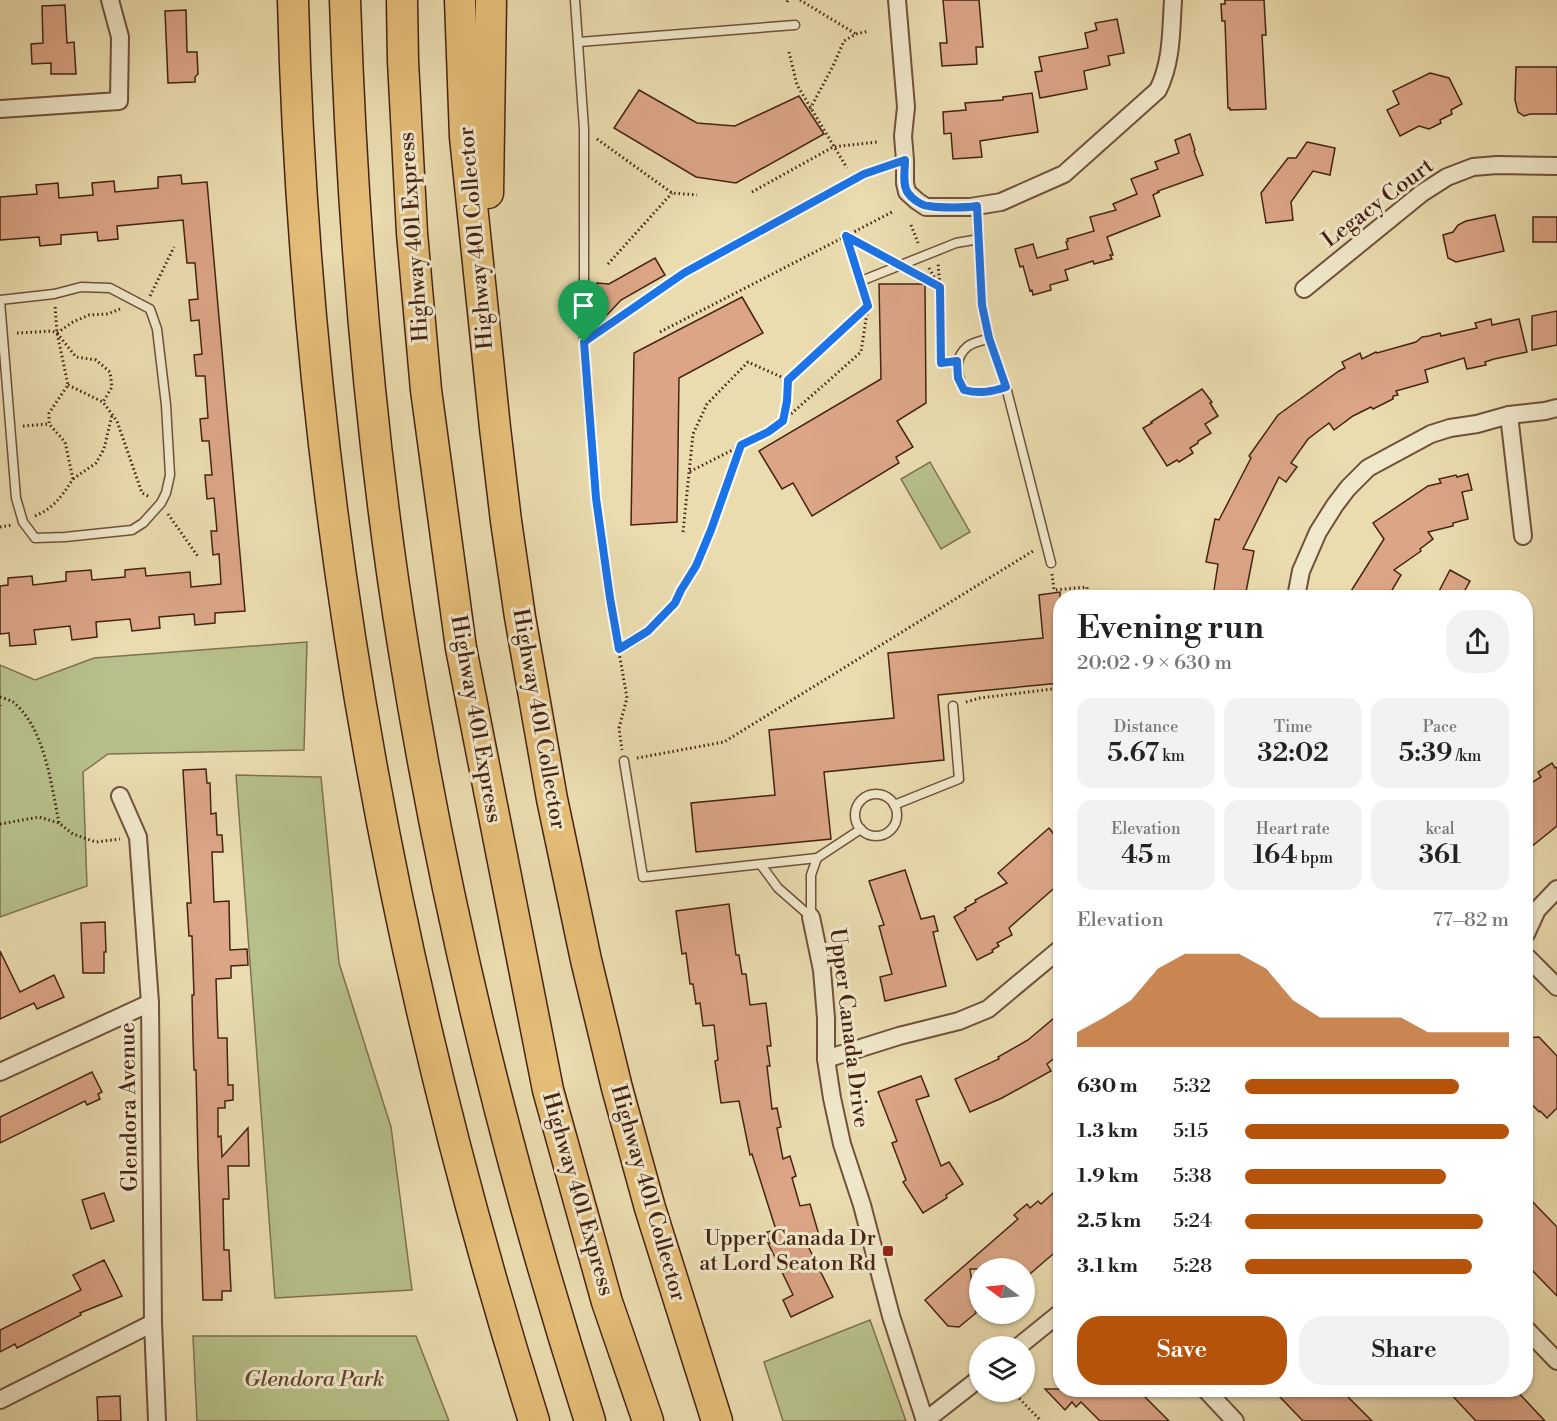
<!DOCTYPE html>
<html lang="en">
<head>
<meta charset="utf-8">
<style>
  :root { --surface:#fff; --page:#f2f2f2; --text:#222; --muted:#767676; --accent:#b45309 }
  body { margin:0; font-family:"Libre Bodoni",serif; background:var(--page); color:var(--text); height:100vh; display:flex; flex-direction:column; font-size:22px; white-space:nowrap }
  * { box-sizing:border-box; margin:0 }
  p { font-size:20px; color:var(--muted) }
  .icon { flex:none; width:33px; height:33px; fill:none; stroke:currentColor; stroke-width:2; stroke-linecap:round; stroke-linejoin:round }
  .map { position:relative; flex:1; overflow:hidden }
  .panel { position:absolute; left:1053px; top:590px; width:480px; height:807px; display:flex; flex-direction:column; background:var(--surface); border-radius:24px; box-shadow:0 2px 4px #0004 }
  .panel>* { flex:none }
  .needle { width:39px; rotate:285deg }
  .tools { position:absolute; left:969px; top:1258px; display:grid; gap:12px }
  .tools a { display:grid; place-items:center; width:66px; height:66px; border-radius:50%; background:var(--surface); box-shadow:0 2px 4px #0004; font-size:30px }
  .pin { position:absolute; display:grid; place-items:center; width:51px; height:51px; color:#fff; margin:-62px -26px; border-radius:50% 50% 50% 0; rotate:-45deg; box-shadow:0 0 6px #0007 }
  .pin .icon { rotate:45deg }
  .round { display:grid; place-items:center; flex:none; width:63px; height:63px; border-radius:24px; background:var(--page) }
  .summary { display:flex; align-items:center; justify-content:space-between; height:102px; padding:0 24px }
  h1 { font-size:33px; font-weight:600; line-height:45px }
  .metrics { display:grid; grid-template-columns:repeat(3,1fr); gap:9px; height:102px; padding:6px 24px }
  .metrics div { display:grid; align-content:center; border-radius:15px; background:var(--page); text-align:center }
  .metrics b { font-size:26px; font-weight:600 }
  .metrics small { font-size:16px; font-weight:400 }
  .metrics p { font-size:16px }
  .chart { height:168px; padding:12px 24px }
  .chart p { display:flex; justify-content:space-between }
  .chart svg { width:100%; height:108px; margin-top:6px; fill:var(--accent); opacity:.7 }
  .primary-button { display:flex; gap:12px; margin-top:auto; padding:12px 24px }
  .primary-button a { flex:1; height:69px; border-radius:24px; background:var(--accent); color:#fff; font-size:24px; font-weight:600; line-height:69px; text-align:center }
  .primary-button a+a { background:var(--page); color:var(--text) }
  ul { padding:0 24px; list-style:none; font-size:20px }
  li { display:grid; grid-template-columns:96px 72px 1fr; align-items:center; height:45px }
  li i { height:15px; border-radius:8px; background:var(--accent) }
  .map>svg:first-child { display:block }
  .green { fill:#b7c08a; stroke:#7e724f; stroke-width:1.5 }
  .building { fill:#dba586; stroke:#462314; stroke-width:1.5 }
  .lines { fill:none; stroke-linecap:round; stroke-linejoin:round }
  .service-casing { stroke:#6f513b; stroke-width:11 }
  .minor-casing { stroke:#6f513b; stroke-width:20 }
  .motorway-casing { stroke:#462314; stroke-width:33 }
  .path { stroke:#462314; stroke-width:3; stroke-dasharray:1.5 3; stroke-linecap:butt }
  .service { stroke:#f1e8cb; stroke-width:8 }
  .minor { stroke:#f1e8cb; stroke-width:16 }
  .motorway { stroke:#e5be78; stroke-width:30 }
  .route-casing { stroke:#fff; stroke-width:12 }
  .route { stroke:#1a73e8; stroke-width:8 }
  .poi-dot { fill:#8f2418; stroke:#f1e8cb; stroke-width:2 }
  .labels { text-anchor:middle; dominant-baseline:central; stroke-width:6; stroke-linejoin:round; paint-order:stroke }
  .street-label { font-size:22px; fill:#462314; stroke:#f1e8cb }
  .poi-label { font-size:22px; fill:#462314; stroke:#f1e8cb; text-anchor:end }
  .park-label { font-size:22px; font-style:italic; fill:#624a32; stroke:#f1e8cb }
</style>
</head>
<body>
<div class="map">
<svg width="1557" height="1421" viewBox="0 0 1557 1421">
  <rect width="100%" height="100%" fill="#eadcaf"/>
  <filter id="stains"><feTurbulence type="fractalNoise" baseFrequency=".00333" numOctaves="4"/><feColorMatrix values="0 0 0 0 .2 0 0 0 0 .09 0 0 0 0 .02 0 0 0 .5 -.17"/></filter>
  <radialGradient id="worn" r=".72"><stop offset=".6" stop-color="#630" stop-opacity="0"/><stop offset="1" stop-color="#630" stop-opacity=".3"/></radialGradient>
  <g class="green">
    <polygon points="930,462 970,532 941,549 901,479"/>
    <polygon points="307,642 304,750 108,754 83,772 87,886 0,917 0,665 35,680 94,658"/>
    <polygon points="236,775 321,777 339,963 391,1127 412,1290 275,1298"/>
    <polygon points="870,1320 906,1421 783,1421 764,1362"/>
    <polygon points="193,1336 416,1336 449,1421 197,1421"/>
  </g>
  <g class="building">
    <polygon points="943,0 979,0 983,47 976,47 977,64 942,66 940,43 947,43"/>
    <polygon points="1225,0 1264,0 1266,35 1262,35 1266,109 1230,110 1230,108 1228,108 1225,21 1222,21 1221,4 1225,4"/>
    <polygon points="65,5 67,43 74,42 76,74 51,74 51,63 32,64 31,44 43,43 42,6"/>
    <polygon points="186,10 187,52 197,52 198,74 195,77 195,82 168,83 165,11"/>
    <polygon points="1117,19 1124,53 1108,56 1110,65 1084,71 1087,89 1040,98 1035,72 1042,71 1039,57 1088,48 1085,33 1097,30 1095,23"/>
    <polygon points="1516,67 1557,67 1557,114 1530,114 1524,116 1518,112 1515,100"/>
    <polygon points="1430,73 1449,78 1462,104 1451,110 1452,114 1440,120 1441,123 1429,129 1419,126 1400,136 1387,110 1399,104 1393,91"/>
    <polygon points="639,90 697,123 735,126 799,96 824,134 736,183 696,177 614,128"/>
    <polygon points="1032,93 1038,132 980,141 982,157 953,159 951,133 944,134 943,112 966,110 965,103 1003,100 1003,97"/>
    <polygon points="1190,134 1195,150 1194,151 1203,175 1158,191 1159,192 1153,195 1160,216 1107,237 1113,255 1110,255 1112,259 1094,264 1093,261 1065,270 1068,280 1050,285 1051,290 1033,295 1032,290 1030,291 1023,266 1020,267 1015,249 1033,244 1037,258 1068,249 1066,242 1068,241 1067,239 1094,231 1090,217 1116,210 1113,204 1137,194 1131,179 1158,169 1155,162 1179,153 1175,140"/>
    <polygon points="1307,142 1335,148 1330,175 1313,171 1291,202 1293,220 1266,223 1261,193 1288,158 1296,158"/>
    <polygon points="181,175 182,184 207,182 245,611 215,613 215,623 195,625 194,614 159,617 160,628 132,631 130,619 96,622 97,637 72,640 70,626 34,630 36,644 10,646 9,633 0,634 0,586 8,585 8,578 32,576 33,585 66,581 66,572 91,570 92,580 125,577 125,570 145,568 146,576 190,572 191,587 221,584 219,554 213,555 211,531 217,531 214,498 207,499 205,475 212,475 209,441 202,441 200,419 208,418 205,376 196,376 194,355 202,354 199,320 191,321 189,300 198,299 195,263 187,263 183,220 117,226 118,239 98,241 97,232 61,235 61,244 40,246 39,237 0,240 0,197 37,194 36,185 58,183 59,198 93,195 92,183 114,181 115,192 158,188 158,177"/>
    <polygon points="1495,215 1504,251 1456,262 1448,258 1443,235 1453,232 1458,225 1466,221"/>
    <rect x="1533" y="217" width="24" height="25"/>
    <polygon points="655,258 665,275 621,300 607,315 598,299 597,283 609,284"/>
    <polygon points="879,284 925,284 926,403 897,421 913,447 896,457 899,463 812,516 793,483 782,489 759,451 881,379"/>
    <polygon points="742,297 763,333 679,378 677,522 631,525 634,353"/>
    <polygon points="1557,311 1557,345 1532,350 1532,316"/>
    <polygon points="1491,319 1492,325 1519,319 1527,352 1494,359 1485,362 1486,365 1467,369 1464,358 1425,370 1428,382 1396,391 1398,395 1393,396 1393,399 1373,409 1371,407 1353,416 1334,430 1329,423 1308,439 1291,463 1297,467 1286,482 1279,477 1243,549 1254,551 1245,597 1213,597 1218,564 1206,562 1215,519 1219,520 1251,458 1249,456 1278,415 1339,371 1345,368 1342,362 1360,353 1362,359 1376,352 1377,353 1416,342 1422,337 1429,336 1440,333 1441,336 1477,328 1475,323"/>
    <polygon points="1202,389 1212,402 1210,403 1218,416 1205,424 1211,433 1198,441 1198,443 1190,448 1193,453 1179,462 1177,460 1167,466 1143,428 1152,423 1151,422"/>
    <polygon points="1468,474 1472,490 1462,492 1468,519 1453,523 1453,526 1428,532 1433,539 1420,549 1421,551 1394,570 1401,575 1388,597 1360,597 1351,591 1384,539 1373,523 1428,486 1441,483 1439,479 1456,475 1457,477"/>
    <polygon points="1450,570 1470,581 1461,597 1436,597"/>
    <polygon points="1060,592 1060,683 938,695 944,760 824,772 831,839 696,852 691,803 775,795 769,730 894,718 888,653 1043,638 1039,595"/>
    <polygon points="1552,763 1555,768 1557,767 1557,826 1526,851 1526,786 1541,777 1538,772"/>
    <polygon points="206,769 207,783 210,783 211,814 216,813 217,835 222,835 223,852 212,852 214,902 229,901 230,950 247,949 248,965 231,966 231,978 216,979 218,1038 227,1038 228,1085 233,1085 233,1100 225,1101 225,1108 218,1108 218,1137 221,1136 222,1157 248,1128 249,1166 228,1166 229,1199 223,1199 224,1250 229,1250 231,1291 222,1291 222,1300 203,1300 198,1160 196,1070 194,1070 193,1039 192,995 194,995 192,936 189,936 187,903 191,903 183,770"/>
    <polygon points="1049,828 1060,842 1060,883 1009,928 1012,935 997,943 999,946 992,950 993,952 977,960 954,917 966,910 965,908 976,902 975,900 1007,883 998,873"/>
    <polygon points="905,870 921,919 934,916 938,931 933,932 946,986 885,1001 880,977 892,974 879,926 884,925 869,881"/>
    <polygon points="729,904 736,955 739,955 742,974 746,974 750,1005 766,1003 771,1046 767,1046 770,1066 767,1066 772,1109 777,1108 781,1127 777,1128 783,1159 790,1156 796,1176 792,1178 800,1206 810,1204 821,1242 808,1246 833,1297 791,1317 783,1300 793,1295 768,1243 770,1243 767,1232 776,1230 752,1154 750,1155 739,1101 721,1103 715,1061 718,1060 714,1025 703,1026 700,1003 696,1004 693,984 690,984 686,953 682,954 676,911"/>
    <polygon points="105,922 106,952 104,952 104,973 83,973 81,923"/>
    <polygon points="0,951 20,992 54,975 64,997 37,1009 34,1003 0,1019"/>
    <polygon points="1060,1013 1060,1054 1047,1064 1051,1071 1002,1098 970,1112 955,1079 999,1059 998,1057 1028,1040"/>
    <polygon points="1539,1037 1557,1056 1557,1108 1547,1118 1540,1111 1539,1112 1526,1098 1526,1038"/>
    <polygon points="92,1072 102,1092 98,1094 100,1099 87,1105 85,1101 0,1143 0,1117"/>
    <polygon points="921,1076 929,1096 916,1100 941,1166 949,1162 963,1184 946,1195 947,1198 923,1213 903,1182 906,1180 892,1143 897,1141 878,1092"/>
    <polygon points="1060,1187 1060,1248 1024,1279 1024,1269 970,1269 976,1313 959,1327 948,1326 925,1300 1018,1219 1014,1215 1027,1204 1030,1208 1038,1201 1041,1204"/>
    <polygon points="104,1193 114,1221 91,1229 82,1200"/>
    <polygon points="1526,1195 1557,1227 1557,1296 1526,1264"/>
    <polygon points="104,1260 122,1296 80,1313 81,1315 17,1348 15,1344 0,1352 0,1330 81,1290 73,1275"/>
    <polygon points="1045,1389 1137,1389 1169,1421 1100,1421 1081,1402 1076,1407 1072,1402 1065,1410"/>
    <polygon points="1286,1389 1340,1389 1372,1421 1303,1421 1279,1396"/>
    <polygon points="1446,1389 1515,1389 1545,1421 1476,1421"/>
    <polygon points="120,1396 121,1421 98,1421 97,1397"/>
  </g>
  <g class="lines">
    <g class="service-casing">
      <g id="service">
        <polyline points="575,0 584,129 584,342 596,498 610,599"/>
        <polyline points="579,42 795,25"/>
        <polyline points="977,206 982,305 989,338 1006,387 1051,563"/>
        <polyline points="866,279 956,243 979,239"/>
        <polyline points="0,300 54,294 81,287 110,288 150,309 157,329 166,405 170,475 166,493 161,503 143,523 132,530 65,537 35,538 23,522 16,498 0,301"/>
        <path d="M989,338C983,341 972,342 967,347C953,359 957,376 964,390C979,394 991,392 1006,387"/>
        <polyline points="584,342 684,273 864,174 905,160"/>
        <polyline points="624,761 643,877 817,858 861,829"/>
        <circle cx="876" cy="815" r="21"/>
        <polyline points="894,805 959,779 953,706"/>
        <polyline points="761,865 778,888 811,917"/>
        <polyline points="811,917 811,875 817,858"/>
      </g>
    </g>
    <g class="minor-casing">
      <g id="minor">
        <path d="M897,0L906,107L903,136L905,160V183L907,192L917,201L926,207H970L1001,202L1064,174L1158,90C1172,62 1171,31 1173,0"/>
        <polyline points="0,109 119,101 120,37 110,0"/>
        <polyline points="1304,289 1422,193 1447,177 1473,167 1497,165 1557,166"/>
        <polyline points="1509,415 1523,536"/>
        <polyline points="1296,597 1301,571 1318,532 1335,505 1348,488 1368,468 1431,434 1450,428 1477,424 1509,415 1545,411 1557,408"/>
        <polyline points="120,796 138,837 150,1003 153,1323 157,1421"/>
        <polyline points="811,917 822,970 826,1018 826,1059 832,1098 842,1144 862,1205 891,1316 925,1421"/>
        <polyline points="1526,934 1537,910 1557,889"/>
        <polyline points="1526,956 1557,987"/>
        <polyline points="826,1059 899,1036 959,1021 988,1009 1060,949"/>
        <polyline points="0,1072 150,1003"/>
        <polyline points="1526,1329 1557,1361"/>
        <polyline points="1018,1347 1060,1313"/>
        <polyline points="1205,1389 1235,1421"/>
        <polyline points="0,1400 153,1323"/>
        <polyline points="925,1421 980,1378"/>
      </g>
    </g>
    <g class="motorway-casing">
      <g id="motorway">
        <path d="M293,0C305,485 388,958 534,1421"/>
        <path d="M345,0C352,218 369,436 404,651C446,913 509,1169 590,1421"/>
        <polyline points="402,0 403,61 412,233 426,390 461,648 548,1090 607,1302 648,1421"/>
        <polyline points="460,0 465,137 495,428 506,521 520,617 552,799 586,960 617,1088 650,1208 717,1421"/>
        <polyline points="488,193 491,0"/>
      </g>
    </g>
    <g class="path">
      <polyline points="800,0 856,34"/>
      <polyline points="787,2 788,0"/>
      <polyline points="789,52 797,85 847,168"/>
      <polyline points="810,109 833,66 844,41 856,34 869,31"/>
      <polyline points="597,139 672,193 697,195"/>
      <polyline points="752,192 833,147 877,142"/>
      <polyline points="911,225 918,243"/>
      <polyline points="608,264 672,193"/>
      <polyline points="929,268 940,287 941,363 945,363"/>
      <polyline points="856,270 846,236 894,211"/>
      <polyline points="915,273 940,287 938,263"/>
      <polyline points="863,291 868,306"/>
      <polyline points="150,296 174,247"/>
      <polyline points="660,332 846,236 885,257"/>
      <polyline points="17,333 52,331 57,333 73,322 89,315 108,314 120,309"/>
      <polyline points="57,333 76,357 96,360 110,372 112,387 103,402 117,421 142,493 150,497"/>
      <polyline points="68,385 103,402"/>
      <polyline points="783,419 787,401 788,380"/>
      <polyline points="23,426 49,424"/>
      <polyline points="73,479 96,463 104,449 112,415"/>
      <polyline points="168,514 199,558"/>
      <path d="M35,516C54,508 62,496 73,479L65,442L49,424V413L68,385L57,333L55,305"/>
      <polyline points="0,527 12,525"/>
      <polyline points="683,532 693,434 707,404 748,362 788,380 868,306 861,352 783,421 768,432 689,472"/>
      <polyline points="1052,574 1054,590 1087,587 1087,597"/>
      <polyline points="612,612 627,698 619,728 622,750"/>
      <polyline points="619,649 648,631 675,603 681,590 696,566 711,530 741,446"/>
      <path d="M0,697C4,698 9,700 13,702C45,728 51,784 59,823"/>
      <polyline points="966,702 980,698 1060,688"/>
      <polyline points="0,705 0,706"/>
      <polyline points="637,758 724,742 1033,551"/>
      <polyline points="0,824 39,817 59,823 73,834 96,842 120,839"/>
      <polyline points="1013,1392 1041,1421"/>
    </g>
    <use href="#service" class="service"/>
    <use href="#minor" class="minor"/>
    <use href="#motorway" class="motorway"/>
  </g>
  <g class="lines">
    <g class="route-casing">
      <path id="route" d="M905,160C905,170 902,185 908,193C912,199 922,206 929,206C940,208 966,208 977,206L982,305L989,338L1006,387C991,392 979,394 964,390L958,378L957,361L941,363L940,287L846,236L868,306L788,380L787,401L783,421L768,432L741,445L711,530L696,566L681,590L675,603L648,631L619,649L610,598L596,498L584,342L684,273L864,174Z"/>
    </g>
    <use href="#route" class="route"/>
  </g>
  <rect class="poi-dot" x="882" y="1245" width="12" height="12" rx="3"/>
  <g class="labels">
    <g class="street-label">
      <text transform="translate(1378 203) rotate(-37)">Legacy Court</text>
      <text transform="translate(414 237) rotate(-94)">Highway 401 Express</text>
      <text transform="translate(476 238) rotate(-95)">Highway 401 Collector</text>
      <text transform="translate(476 719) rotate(80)">Highway 401 Express</text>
      <text transform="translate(539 719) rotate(80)">Highway 401 Collector</text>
      <text transform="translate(849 1028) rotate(83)">Upper Canada Drive</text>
      <text transform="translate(129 1107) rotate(-91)">Glendora Avenue</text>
      <text transform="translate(648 1193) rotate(74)">Highway 401 Collector</text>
      <text transform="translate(578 1194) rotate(74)">Highway 401 Express</text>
    </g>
    <g class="poi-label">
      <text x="876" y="1238">Upper Canada Dr<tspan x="876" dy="25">at Lord Seaton Rd</tspan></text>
    </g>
    <g class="park-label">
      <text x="314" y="1379">Glendora Park</text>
    </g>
  </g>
  <rect width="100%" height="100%" filter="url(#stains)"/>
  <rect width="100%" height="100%" fill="url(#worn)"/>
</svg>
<div class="tools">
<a><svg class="needle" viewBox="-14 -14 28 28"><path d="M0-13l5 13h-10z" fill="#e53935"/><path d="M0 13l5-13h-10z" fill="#767676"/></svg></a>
<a><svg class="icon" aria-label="layers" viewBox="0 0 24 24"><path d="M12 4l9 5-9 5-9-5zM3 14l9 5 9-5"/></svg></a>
</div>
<div class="pin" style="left:584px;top:342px;background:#1e9e55"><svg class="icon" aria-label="arrive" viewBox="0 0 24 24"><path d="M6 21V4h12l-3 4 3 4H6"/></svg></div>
<section class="panel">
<div class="summary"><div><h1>Evening run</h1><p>20:02 · 9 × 630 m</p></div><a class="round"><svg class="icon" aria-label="share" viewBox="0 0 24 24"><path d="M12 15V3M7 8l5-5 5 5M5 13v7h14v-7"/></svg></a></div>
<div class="metrics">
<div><p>Distance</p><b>5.67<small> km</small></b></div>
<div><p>Time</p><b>32:02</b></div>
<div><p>Pace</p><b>5:39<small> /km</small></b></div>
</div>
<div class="metrics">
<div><p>Elevation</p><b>45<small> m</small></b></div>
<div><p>Heart rate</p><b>164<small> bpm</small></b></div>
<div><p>kcal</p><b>361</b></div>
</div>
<div class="chart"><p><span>Elevation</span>77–82 m</p>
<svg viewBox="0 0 160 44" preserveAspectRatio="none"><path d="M0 44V38L10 32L20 25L30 12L40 6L50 6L60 6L70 12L80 25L90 32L100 32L110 32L120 32L130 38L140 38L150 38L160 38V44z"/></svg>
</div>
<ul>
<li><b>630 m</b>5:32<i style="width:81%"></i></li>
<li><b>1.3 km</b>5:15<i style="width:100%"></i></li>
<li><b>1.9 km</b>5:38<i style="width:76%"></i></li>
<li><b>2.5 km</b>5:24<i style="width:90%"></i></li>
<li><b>3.1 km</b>5:28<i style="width:86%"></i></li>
</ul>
<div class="primary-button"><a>Save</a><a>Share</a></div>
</section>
</div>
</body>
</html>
